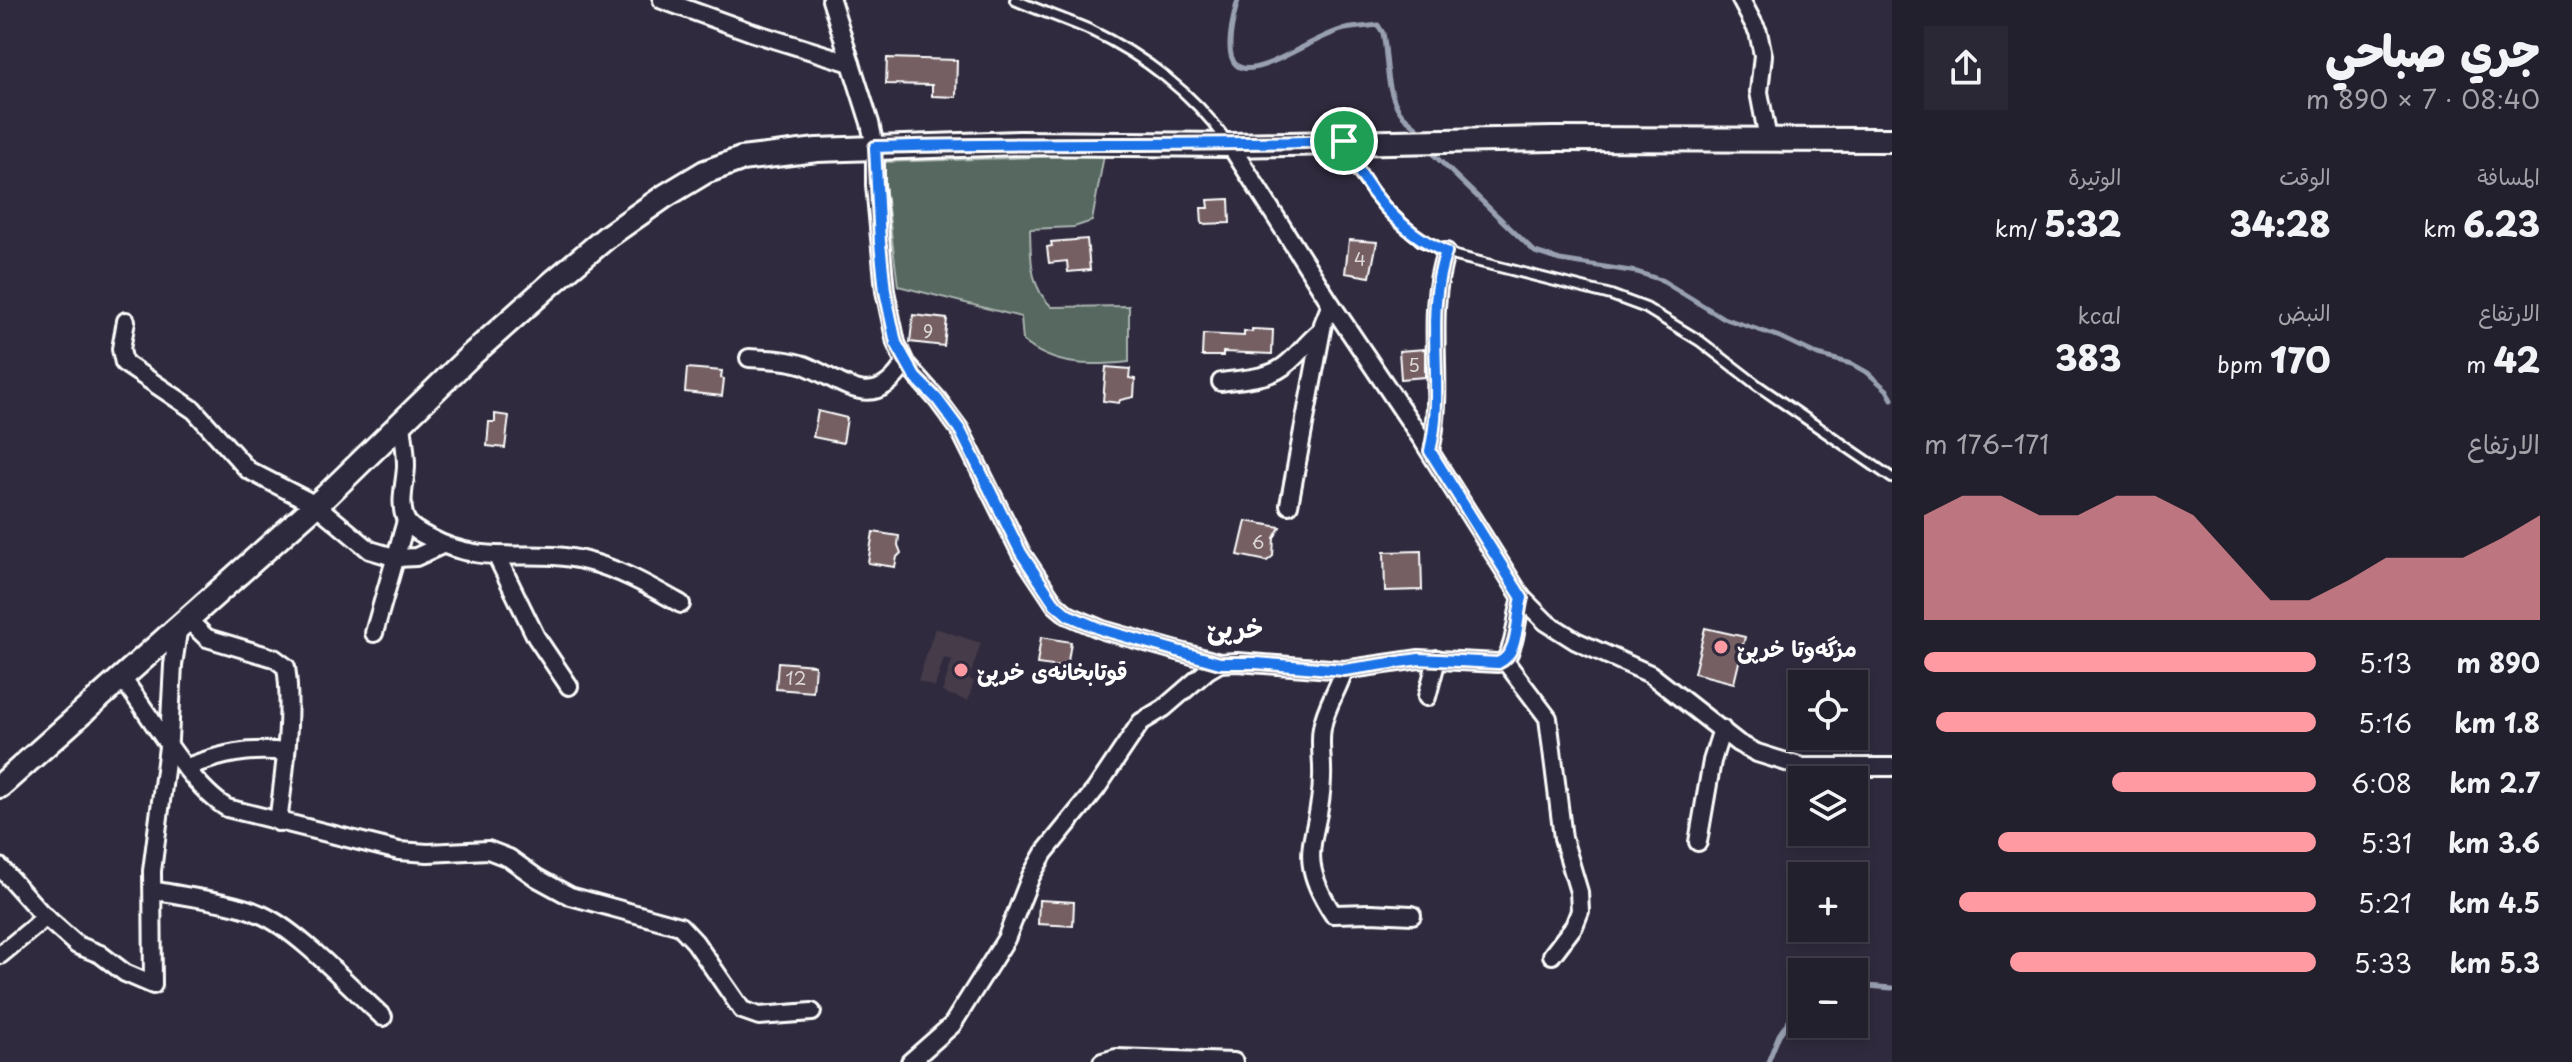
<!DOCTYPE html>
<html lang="ar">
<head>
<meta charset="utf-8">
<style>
  :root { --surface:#23202e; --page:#2b2836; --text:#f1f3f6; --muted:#a3a3aa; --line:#403e4a; --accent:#ff9aa2 }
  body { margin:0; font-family:"Playpen Sans","Playpen Sans Arabic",sans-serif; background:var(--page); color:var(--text); direction:rtl; height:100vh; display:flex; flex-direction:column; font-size:30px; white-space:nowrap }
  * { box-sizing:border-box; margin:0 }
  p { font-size:26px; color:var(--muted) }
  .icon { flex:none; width:44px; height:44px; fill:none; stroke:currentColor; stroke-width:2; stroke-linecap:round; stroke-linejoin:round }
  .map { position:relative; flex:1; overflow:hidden; direction:ltr }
  .drawer { display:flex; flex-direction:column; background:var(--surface); width:680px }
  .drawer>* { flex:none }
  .buttons { position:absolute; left:1788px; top:670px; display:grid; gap:16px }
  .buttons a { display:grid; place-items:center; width:80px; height:80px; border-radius:0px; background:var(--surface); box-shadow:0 4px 12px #0003,0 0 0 2px var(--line); font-size:40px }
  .pin { position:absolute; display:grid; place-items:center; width:68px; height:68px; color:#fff; margin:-34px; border:4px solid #fff; border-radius:50%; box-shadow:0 2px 8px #0007 }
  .round { display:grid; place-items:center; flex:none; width:84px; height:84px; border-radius:0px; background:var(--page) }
  .headline { display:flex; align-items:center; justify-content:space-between; height:136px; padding:0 32px }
  h1 { font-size:44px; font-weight:800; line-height:60px }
  .stats { display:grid; grid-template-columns:repeat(3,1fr); gap:12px; height:136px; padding:8px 32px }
  .stats div { display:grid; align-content:center }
  .stats b { font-size:34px; font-weight:800 }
  .stats small { font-size:22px; font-weight:400 }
  .stats p { font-size:22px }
  .chart { height:224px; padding:16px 32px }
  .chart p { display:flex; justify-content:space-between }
  .chart svg { width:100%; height:144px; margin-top:8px; fill:var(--accent); opacity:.7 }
  ul { padding:0 32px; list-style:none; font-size:26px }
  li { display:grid; grid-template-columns:128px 96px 1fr; align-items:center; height:60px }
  li i { height:20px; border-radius:10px; background:var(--accent) }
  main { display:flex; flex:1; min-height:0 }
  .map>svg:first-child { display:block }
  .built { fill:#443a48 }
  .green { fill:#566860; stroke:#aab4b0; stroke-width:2 }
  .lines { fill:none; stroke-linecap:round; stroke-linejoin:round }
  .stream { stroke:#98a0b1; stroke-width:5 }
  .building { fill:#755e63; stroke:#fff; stroke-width:2 }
  .lane-casing { stroke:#fff; stroke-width:14 }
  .street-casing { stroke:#fff; stroke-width:22 }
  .secondary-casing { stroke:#fff; stroke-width:28 }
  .lane { stroke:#2f2a3d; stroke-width:8 }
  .street { stroke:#2f2a3d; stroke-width:16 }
  .secondary { stroke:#2f2a3d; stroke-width:22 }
  .route-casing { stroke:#fff; stroke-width:16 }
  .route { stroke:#1a73e8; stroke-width:10 }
  .poi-dot { fill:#ff9aa2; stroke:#2f2a3d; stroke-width:3 }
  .labels { text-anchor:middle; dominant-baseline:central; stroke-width:7; stroke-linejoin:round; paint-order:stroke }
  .number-label { font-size:18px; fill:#dcd7d8 }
  .poi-label { font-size:22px; font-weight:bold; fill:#fff; stroke:#2f2a3d; text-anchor:start }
  .quarter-label { font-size:26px; font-weight:bold; fill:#fff; stroke:#2f2a3d }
</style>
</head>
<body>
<main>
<section class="drawer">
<div class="headline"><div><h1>جري صباحي</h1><p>08:40 · 7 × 890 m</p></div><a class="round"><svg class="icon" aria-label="share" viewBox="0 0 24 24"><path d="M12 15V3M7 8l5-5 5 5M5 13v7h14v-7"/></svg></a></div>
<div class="stats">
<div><p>المسافة</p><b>6.23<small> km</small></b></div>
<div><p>الوقت</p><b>34:28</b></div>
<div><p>الوتيرة</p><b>5:32<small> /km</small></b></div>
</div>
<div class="stats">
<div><p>الارتفاع</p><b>42<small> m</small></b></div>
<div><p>النبض</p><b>170<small> bpm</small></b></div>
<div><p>kcal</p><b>383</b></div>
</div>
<div class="chart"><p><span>الارتفاع</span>171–176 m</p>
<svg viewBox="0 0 160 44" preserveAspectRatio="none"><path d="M0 44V12L10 6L20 6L30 12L40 12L50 6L60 6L70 12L80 25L90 38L100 38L110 32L120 25L130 25L140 25L150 19L160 12V44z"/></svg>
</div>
<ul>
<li><b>890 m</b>5:13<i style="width:100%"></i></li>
<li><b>1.8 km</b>5:16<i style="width:97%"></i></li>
<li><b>2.7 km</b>6:08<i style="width:52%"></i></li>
<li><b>3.6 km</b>5:31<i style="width:81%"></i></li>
<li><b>4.5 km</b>5:21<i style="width:91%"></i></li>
<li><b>5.3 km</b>5:33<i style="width:78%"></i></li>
</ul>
</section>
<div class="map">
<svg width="1892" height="1062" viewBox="0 0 1892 1062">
  <rect width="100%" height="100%" fill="#2f2a3d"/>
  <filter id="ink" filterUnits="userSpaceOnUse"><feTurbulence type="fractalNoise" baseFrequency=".0125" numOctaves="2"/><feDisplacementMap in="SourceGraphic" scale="16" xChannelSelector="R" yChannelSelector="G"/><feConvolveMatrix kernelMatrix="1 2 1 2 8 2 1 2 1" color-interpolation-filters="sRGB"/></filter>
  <g filter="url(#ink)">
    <polygon class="built" points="935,628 981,643 969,679 974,681 968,701 942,692 952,660 944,658 935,687 918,681"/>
    <path class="green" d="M1104,155L1092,221L1074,227L1030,229C1031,257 1029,287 1052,307L1129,306V362C1090,366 1054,367 1023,341L1021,317L898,286L882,162Z"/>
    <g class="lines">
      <g class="stream">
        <path d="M1238,0C1203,124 1291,45 1341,30C1352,27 1366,27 1378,25L1383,33C1388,57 1385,92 1401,113C1408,122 1417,125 1423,135"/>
        <polyline points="1430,148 1436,157 1535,252 1560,260 1637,272 1661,280 1723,318 1780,337 1818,355 1852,364 1868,373 1887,390 1892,399"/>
        <polyline points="1854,980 1867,986 1892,988"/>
        <polyline points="1768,1062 1779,1035 1802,1001"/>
      </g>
    </g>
    <g class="building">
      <polygon points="887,58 957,60 956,97 932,96 932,85 886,84"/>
      <polygon points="1229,199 1230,223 1202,224 1201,208 1209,208 1208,200"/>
      <polygon points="1087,239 1090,270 1068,272 1067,261 1049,263 1047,247 1052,246 1051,242"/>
      <polygon points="1349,240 1377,242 1370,277 1345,273"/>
      <polygon points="913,315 947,319 944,346 910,342"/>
      <polygon points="1252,329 1273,330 1272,354 1223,352 1223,356 1202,356 1203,334 1244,336 1244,331 1252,332"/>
      <polygon points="1425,349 1425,377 1401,379 1399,351"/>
      <polygon points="1106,367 1130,369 1129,378 1135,379 1134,397 1120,400 1119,403 1103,401"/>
      <polygon points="687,368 722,371 721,378 724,379 722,396 685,392"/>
      <polygon points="818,411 847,418 843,443 813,437"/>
      <polygon points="495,414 509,416 505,448 487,446 489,422 495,422"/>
      <polygon points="1246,521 1280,527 1274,538 1273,556 1267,561 1238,555"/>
      <polygon points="873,532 899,536 898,545 901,553 897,557 895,567 868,563"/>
      <polygon points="1421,551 1422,590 1385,591 1384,552"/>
      <polygon points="1705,628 1745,637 1734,683 1694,673"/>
      <polygon points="1041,637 1071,642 1067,668 1037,664"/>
      <polygon points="778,662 815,665 813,692 776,689"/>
      <polygon points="1039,900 1074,902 1073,926 1038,924"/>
    </g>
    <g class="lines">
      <g class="lane-casing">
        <g id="lane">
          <path d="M1015,0C1040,11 1065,19 1090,30C1143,55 1193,93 1227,141"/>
          <polyline points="1346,146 1356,171 1383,205 1421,241 1456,256 1611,295 1646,308 1700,341 1757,385 1892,478"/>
        </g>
      </g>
      <g class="street-casing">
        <g id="street">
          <polyline points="662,0 751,32 851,63"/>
          <polyline points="831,0 870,123 875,147 875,185 885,291 896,343 905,363 937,399 960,430 1021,553 1055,604 1068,615 1103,630 1220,663"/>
          <polyline points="1741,0 1758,32 1763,55 1759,92 1768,139"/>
          <polyline points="1230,145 1331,304 1423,441 1522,598 1546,622 1576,641 1650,674 1738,743 1757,753 1802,767 1892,767"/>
          <polyline points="126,321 121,349 124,363 194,410 248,470 316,505 370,550 397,558 416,557 442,545"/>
          <path d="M749,358C767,359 786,359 804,365C844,381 873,415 905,363"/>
          <path d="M1221,382C1240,379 1261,379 1278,370C1295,361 1306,342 1321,331"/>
          <path d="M402,422C403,436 406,451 406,465C406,482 398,503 406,520C410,528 422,534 430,538C485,568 533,547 586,561C620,569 651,587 681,604"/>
          <path d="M1430,451C1446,385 1424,317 1446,252"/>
          <polyline points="1289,505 1323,324 1331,304"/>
          <polyline points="497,557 536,637 569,686"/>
          <path d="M187,619L207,638L274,658L286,667C293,711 284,777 278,822"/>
          <polyline points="374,633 406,521"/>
          <polyline points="1505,661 1548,718 1563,838 1579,892 1580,911 1574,926 1552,955"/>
          <path d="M1344,670C1338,690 1325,707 1322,728C1319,744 1323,761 1322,778C1321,840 1292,851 1333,914L1371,913L1412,915"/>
          <path d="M121,677C151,715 187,783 227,808L399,851L428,853L488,850L509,858L537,878L570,896L680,926L695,942L742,1010L759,1016L812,1012"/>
          <polyline points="1427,697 1437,659"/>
          <path d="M187,767C222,754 247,748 285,752"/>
          <polyline points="1698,842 1712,761 1722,729"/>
          <polyline points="0,867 41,913 77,945 100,954 125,973 153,985 152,871 169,739 173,665 179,625"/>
          <path d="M153,890C185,897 231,901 260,914C298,930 351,988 383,1017"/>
          <polyline points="0,955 46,917"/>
          <path d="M910,1062L952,1025L1006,939L1031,876L1044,853L1096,789L1141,722L1164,708L1208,670L1220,663L1237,662L1344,670L1419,659L1498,663L1505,661C1517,641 1515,620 1522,598"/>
          <polyline points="1102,1062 1116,1058 1234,1062"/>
        </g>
      </g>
      <g class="secondary-casing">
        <polyline id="secondary" points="0,786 326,496 469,357 552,283 608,236 665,196 705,172 741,159 817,150 1019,143 1230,145 1553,139 1892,140"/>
      </g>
      <use href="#lane" class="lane"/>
      <use href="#street" class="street"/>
      <use href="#secondary" class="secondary"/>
    </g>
  </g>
  <g class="lines" filter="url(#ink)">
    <g class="route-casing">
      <path id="route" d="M1344,141C1364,189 1398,231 1446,252C1423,317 1446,385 1430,451L1522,598C1516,617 1520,654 1498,663L1419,659L1344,670L1256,663H1220L1103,630L1068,615L1055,604L1021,553L960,430L937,399L915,377L896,343L885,291L880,243L875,147C1031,142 1187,146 1344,141Z"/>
    </g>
    <use href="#route" class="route"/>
  </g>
  <g class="poi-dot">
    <circle cx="1721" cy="647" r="8"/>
    <circle cx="961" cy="670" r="8"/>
  </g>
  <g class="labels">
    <g class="number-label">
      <text x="1360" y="258">4</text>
      <text x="928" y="330">9</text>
      <text x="1414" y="364">5</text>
      <text x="1258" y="541">6</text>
      <text x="796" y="677">12</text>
    </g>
    <g class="poi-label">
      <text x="1737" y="647">مزگەوتا خرپێ</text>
      <text x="977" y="670">قوتابخانەی خرپێ</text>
    </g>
    <g class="quarter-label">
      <text x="1235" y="627">خرپێ</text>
    </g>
  </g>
</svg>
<div class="buttons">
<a><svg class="icon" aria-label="locate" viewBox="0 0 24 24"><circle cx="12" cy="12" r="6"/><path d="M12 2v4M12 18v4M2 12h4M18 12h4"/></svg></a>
<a><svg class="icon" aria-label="layers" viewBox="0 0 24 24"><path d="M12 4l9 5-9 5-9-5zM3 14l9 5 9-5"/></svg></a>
<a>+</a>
<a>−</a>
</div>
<div class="pin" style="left:1344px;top:141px;background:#1e9e55"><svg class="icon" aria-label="arrive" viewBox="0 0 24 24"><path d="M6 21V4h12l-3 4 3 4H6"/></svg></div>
</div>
</main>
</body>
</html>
